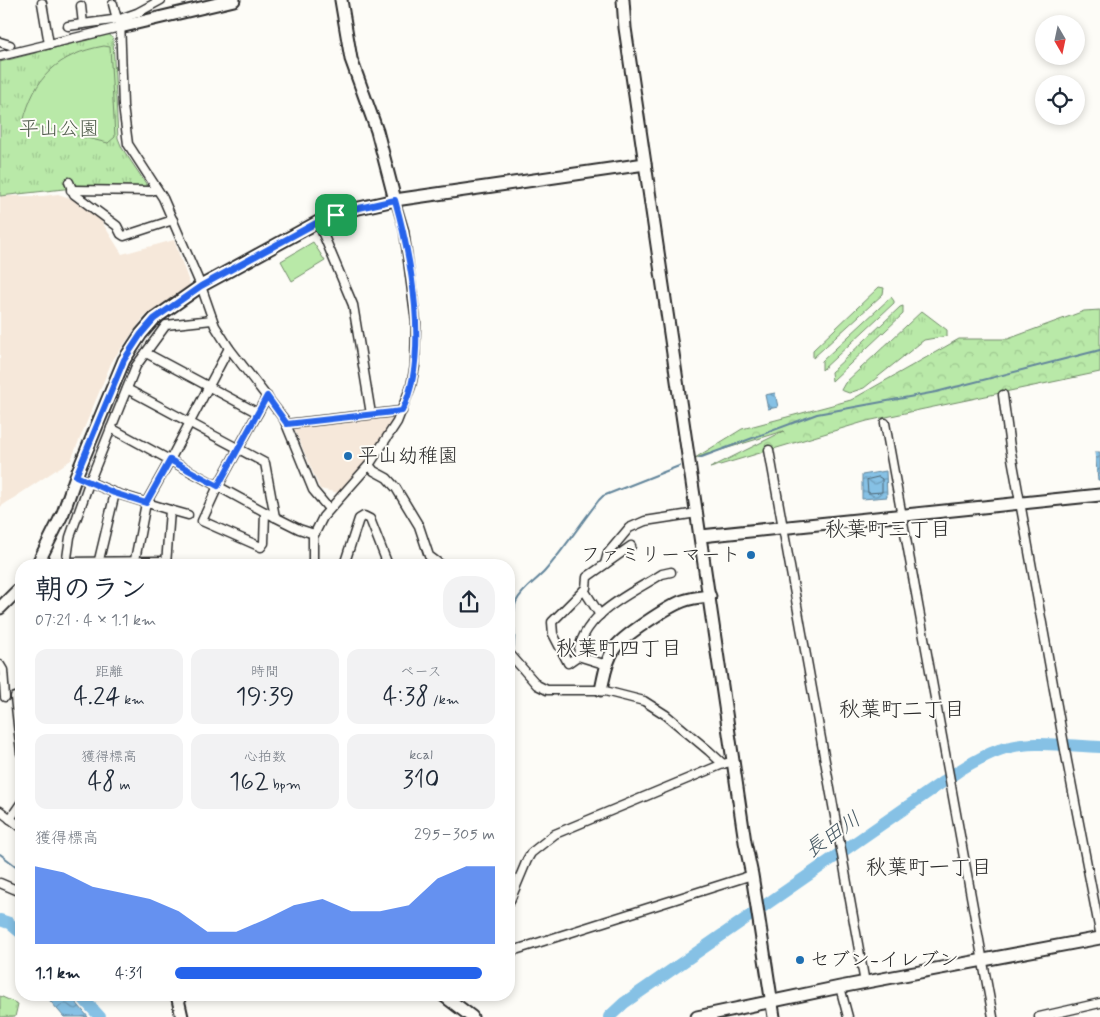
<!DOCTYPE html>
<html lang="ja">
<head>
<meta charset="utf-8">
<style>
  :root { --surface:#fff; --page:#f2f2f3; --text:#1f2937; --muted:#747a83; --accent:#2563eb }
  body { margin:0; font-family:Mynerve,"Klee One",sans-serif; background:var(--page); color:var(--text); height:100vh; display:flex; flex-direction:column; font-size:19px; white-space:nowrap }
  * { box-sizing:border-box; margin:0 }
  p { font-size:16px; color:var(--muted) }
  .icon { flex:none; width:28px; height:28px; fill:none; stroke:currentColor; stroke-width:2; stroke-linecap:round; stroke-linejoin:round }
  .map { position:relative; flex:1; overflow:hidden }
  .panel { position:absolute; left:15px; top:559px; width:500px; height:442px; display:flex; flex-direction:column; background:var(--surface); border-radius:20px; box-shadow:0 2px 8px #0003 }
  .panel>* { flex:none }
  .needle { width:32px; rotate:171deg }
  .buttons { position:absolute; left:1035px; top:15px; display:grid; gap:10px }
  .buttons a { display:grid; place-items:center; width:50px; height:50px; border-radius:50%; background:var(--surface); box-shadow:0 2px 8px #0003; font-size:25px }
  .pin { position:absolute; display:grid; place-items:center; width:42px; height:42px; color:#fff; margin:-21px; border-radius:10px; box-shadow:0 2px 8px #0006 }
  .round { display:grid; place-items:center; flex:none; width:52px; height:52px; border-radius:20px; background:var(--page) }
  .headline { display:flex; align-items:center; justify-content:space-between; height:85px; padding:0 20px }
  h1 { font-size:28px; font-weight:600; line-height:38px }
  .figures { display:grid; grid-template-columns:repeat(3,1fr); gap:8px; height:85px; padding:5px 20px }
  .figures div { display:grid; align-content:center; border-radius:12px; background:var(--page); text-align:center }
  .figures b { font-size:25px; font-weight:600 }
  .figures small { font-size:14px; font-weight:400 }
  .figures p { font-size:14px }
  .chart { height:140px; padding:10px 20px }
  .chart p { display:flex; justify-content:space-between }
  .chart svg { width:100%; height:90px; margin-top:5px; fill:var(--accent); opacity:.7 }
  ul { padding:0 20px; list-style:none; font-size:16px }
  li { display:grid; grid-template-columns:80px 60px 1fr; align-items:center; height:38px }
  li i { height:12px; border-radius:6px; background:var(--accent) }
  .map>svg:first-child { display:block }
  .built { fill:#f6e8da }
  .grass { fill:url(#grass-tufts); stroke:#728a6a }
  .forest { fill:url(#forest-crowns); stroke:#728a6a }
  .pitch { fill:#b9e9a8; stroke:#728a6a }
  .water { fill:url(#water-waves); stroke:#62859b }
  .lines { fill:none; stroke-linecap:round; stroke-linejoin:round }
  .shore { stroke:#4f6775; stroke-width:1 }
  .stream { stroke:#62859b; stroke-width:2 }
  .river { stroke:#86c1e5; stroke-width:12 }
  .street-casing { stroke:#2b2b2b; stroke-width:11 }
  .secondary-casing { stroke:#2b2b2b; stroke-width:15 }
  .street { stroke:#fdfcf7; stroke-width:8 }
  .secondary { stroke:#fdfcf7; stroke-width:11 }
  .route-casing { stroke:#fff; stroke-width:10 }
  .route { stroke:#2563eb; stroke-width:6 }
  .poi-dot { fill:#1f6fb2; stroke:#fdfcf7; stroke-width:2 }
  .labels { text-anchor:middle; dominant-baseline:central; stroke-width:4; stroke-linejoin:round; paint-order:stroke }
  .park-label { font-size:20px; fill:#4e5a4a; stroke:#fdfcf7 }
  .poi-label { font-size:20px; fill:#2b2b2b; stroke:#fdfcf7; text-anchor:start }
  .neighbourhood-label { font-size:21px; fill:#2b2b2b; stroke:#fdfcf7 }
  .water-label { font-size:21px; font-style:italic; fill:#465863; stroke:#fdfcf7 }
</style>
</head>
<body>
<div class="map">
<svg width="1100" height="1017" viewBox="0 0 1100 1017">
  <defs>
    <pattern id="grass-tufts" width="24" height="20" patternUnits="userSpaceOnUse" patternTransform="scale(1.25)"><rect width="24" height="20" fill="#b9e9a8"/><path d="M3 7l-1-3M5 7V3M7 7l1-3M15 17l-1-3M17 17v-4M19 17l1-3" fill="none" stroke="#9fc891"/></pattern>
    <pattern id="forest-crowns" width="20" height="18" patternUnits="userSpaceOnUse" patternTransform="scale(1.25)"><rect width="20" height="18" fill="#b9e9a8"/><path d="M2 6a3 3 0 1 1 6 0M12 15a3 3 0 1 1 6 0" fill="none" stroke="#9fc891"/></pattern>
    <pattern id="water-waves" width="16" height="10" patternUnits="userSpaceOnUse" patternTransform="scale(1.25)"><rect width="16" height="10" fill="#86c1e5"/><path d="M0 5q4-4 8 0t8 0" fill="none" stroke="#6e9dba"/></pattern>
  </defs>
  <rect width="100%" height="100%" fill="#fdfcf7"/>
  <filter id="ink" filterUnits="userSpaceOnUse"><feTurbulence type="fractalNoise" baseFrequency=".02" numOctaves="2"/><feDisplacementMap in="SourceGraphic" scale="10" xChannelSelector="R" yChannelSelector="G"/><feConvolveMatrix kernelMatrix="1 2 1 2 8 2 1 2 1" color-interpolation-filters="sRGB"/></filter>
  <g filter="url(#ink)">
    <g class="built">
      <polygon points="58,194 73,199 100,219 122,254 174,240 190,285 144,317 112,361 71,460 0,507 0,196 43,196"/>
      <polygon points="391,416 395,418 368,461 339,493 320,489 294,428"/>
    </g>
    <g class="grass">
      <polygon points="109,34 113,39 118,138 122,148 149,188 73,188 0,196 0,62"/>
      <polygon points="879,287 884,288 883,294 813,358 813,350"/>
      <polygon points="891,297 894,301 894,303 822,370 822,361"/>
      <polygon points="903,306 903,314 832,381 831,372 900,307"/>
      <polygon points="922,311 947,330 947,336 924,340 864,388 849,393 841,390 845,383"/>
    </g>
    <g class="forest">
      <polygon points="1100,310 1100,372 867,421 710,468 784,431 695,458 742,429 851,400 959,339 1008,339 1084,311"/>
      <polygon points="0,996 18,1004 15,1017 0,1017"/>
    </g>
    <g class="pitch">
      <path d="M104,46L110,47L115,137L108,143L23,123C34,77 58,54 104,46Z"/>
      <polygon points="313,242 325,261 292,281 281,261"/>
    </g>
    <g class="water">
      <polygon points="775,393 778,407 768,409 765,395"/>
      <polygon points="1095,452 1100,452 1100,480 1098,480"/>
      <polygon points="886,471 887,497 862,499 862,475"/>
      <polygon points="45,995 70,995 88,1017 64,1017"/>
    </g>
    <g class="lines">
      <polygon class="shore" points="879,477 882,479 882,492 868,493 867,480"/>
      <g class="stream">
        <polyline points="699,458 817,414 936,392 1100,350"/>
        <path d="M512,652C518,636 510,618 516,602C522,589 536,581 545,571C564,549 581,523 599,500L603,496L679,466"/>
        <polyline points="0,854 21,870"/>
      </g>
      <g class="river">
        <polyline points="0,920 9,923 21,933"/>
        <polyline points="80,995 100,1017"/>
        <path d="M609,1017L624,1003L960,770C973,762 985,755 999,750C1030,739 1067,746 1100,747"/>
      </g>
      <g class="street-casing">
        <g id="street">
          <polyline points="161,0 137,13 120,19 123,106 128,144 163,198 201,286 215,326 229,348 284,419 313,490 329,509"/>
          <polyline points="42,3 49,44"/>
          <polyline points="113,4 117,19"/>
          <polyline points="81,6 83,24"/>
          <polyline points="68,26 120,19"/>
          <polyline points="0,42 10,45"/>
          <polyline points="0,56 120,27"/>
          <polyline points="69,182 74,194 117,226 121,234 124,236 173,220"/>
          <polyline points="71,190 151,191 157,189"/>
          <polyline points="318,222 353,305 371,414"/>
          <polyline points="146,353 258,413"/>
          <polyline points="127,389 265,463 275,517"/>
          <polyline points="1003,395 1010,447 1067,761 1100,932"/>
          <polyline points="885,423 993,1017"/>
          <polyline points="287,424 402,411"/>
          <polyline points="111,428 265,512 299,529 314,534"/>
          <polyline points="769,450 865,983"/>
          <polyline points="369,465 374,471 387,478 396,488 419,526 429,556 441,565"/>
          <polyline points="76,476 115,493 170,510 166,565"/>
          <polyline points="170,510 188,515"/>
          <polyline points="265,512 264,543 261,547 202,521 218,486 267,396"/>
          <polyline points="66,562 166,561"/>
          <polyline points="98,564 115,493"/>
          <polyline points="605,564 608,553 629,528 645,521 697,513"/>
          <polyline points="66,565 70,537 89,483 136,366 166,325 212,320"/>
          <polyline points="134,565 146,503 170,460 229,348"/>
          <polyline points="313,565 313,537 323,517 369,465 397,422 411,386 415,366 416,322 404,230 395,200"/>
          <polyline points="344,565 359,519 364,516 370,519 388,565"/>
          <polyline points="584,590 600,615"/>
          <polyline points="509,653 537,685 547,690 601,690 644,701 666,715 709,751 723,764"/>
          <path d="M578,656C581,614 631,594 662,574L671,572"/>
          <polyline points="0,665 3,670 5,697"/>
          <polyline points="607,665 578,656 568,663 553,634 552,622 586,588 587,577 631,546"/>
          <polyline points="15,697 21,753"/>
          <polyline points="0,811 21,827"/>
          <polyline points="10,819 21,803"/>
          <polyline points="0,883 21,892"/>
          <polyline points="509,903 527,860 531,853 555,834 723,764 734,761"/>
          <polyline points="509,952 752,875"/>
          <polyline points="840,987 848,1017"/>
          <polyline points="1039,1017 1100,1003"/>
        </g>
      </g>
      <g class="secondary-casing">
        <g id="secondary">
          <polyline points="341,0 351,59 377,131 395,200"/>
          <polyline points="623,0 625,28 745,842 752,875 774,1017"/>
          <polyline points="120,27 234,0"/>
          <polyline points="701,536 1100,495"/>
          <polyline points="37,565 63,513 76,476 124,360 141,334 154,319 201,286 318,222 350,210 395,200 645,164"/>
          <polyline points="0,608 21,587"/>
          <path d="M601,690C604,677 606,661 614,649C621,637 669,606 683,601C691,598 701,597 710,596"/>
          <polyline points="177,995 182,1017"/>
          <polyline points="443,995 472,1017"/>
          <polyline points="697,1017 840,987 1100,938"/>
        </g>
      </g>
      <use href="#street" class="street"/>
      <use href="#secondary" class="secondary"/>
    </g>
  </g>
  <g class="lines" filter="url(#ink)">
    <g class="route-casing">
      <path id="route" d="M395,200C411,258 430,355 402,411L287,424L267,396L218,486L170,460L146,503L114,493L76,476L124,360L141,334L154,319L201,286L318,222L350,210Z"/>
    </g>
    <use href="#route" class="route"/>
  </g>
  <g class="poi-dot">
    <circle cx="348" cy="456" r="5"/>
    <circle cx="751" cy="555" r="5"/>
    <circle cx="800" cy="960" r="5"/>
  </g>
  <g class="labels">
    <g class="park-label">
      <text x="59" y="129">平山公園</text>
    </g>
    <g class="poi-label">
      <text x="358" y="456">平山幼稚園</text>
      <text x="741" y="555" text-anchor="end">ファミリーマート</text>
      <text x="810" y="960">セブン-イレブン</text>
    </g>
    <g class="neighbourhood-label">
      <text x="888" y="530">秋葉町三丁目</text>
      <text x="619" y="649">秋葉町四丁目</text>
      <text x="902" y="710">秋葉町二丁目</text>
      <text x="929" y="868">秋葉町一丁目</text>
    </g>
    <g class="water-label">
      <text transform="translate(833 835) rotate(-35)">長田川</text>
    </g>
  </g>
</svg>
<div class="buttons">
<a><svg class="needle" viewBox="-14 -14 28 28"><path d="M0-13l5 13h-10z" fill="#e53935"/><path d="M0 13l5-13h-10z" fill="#747a83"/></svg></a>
<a><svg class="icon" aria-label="locate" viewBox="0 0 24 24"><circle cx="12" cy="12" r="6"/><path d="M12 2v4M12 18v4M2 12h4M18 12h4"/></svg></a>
</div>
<div class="pin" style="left:336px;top:215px;background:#1e9e55"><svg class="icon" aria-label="arrive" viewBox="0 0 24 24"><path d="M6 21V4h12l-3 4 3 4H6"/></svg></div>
<section class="panel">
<div class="headline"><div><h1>朝のラン</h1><p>07:21 · 4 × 1.1 km</p></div><a class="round"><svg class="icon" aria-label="share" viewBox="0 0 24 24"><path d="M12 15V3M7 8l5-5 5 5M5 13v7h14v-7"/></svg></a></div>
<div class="figures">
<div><p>距離</p><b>4.24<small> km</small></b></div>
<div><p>時間</p><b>19:39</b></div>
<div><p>ペース</p><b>4:38<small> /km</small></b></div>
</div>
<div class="figures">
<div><p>獲得標高</p><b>48<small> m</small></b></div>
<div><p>心拍数</p><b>162<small> bpm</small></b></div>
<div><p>kcal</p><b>310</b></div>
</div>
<div class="chart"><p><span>獲得標高</span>295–305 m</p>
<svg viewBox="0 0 160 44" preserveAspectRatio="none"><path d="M0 44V6L10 9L20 16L30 19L40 22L50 28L60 38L70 38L80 32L90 25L100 22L110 28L120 28L130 25L140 12L150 6L160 6V44z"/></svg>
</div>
<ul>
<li><b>1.1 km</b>4:31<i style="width:96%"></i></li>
</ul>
</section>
</div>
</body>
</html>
